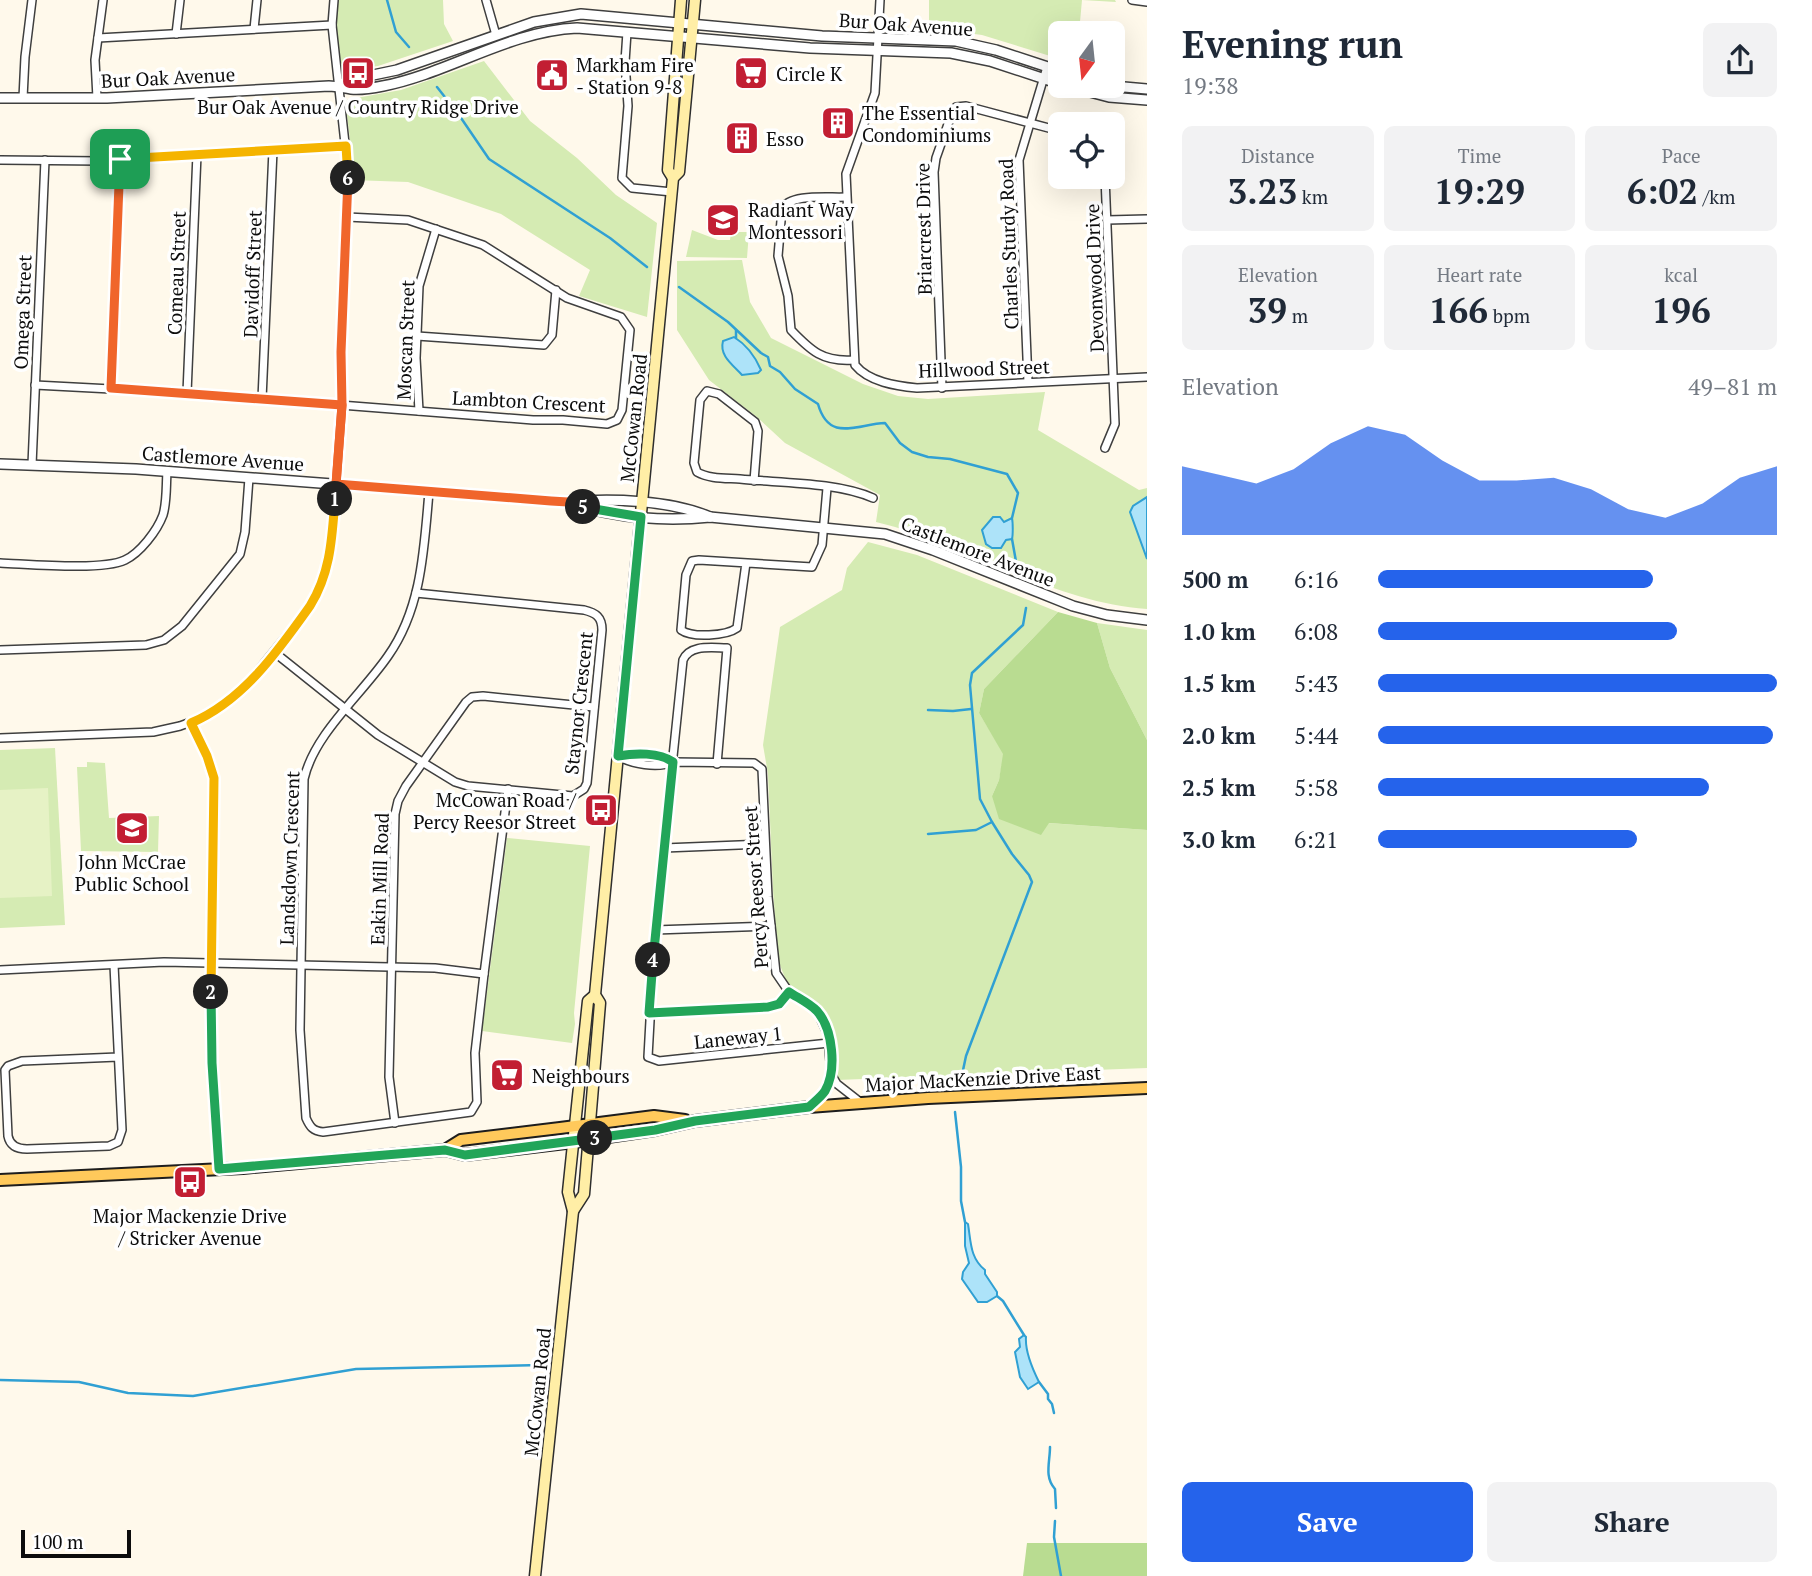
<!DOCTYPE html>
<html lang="en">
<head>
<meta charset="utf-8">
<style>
  :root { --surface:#fff; --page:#f2f2f3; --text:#1f2937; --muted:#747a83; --accent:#2563eb }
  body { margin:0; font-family:"PT Serif",serif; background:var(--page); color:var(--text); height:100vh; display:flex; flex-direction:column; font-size:26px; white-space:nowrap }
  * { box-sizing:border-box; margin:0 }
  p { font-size:23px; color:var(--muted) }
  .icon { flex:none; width:38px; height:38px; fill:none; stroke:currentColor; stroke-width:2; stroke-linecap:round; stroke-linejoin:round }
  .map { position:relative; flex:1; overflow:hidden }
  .panel { display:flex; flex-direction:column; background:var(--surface); width:665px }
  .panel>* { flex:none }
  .needle { width:46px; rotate:195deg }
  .buttons { position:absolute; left:1048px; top:21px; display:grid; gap:14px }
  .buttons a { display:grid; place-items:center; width:77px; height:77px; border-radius:10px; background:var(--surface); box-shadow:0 7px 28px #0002; font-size:35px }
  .scale { position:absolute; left:21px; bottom:18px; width:110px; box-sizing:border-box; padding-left:7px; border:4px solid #0c0c0c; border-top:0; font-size:19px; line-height:24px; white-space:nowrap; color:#0c0c0c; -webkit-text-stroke:5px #fff; paint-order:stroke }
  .pin { position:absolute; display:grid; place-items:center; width:60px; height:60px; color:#fff; margin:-30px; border-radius:14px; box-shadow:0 4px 10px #0006 }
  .km { position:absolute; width:35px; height:35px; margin:-18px; border-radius:50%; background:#222; color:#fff; font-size:19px; line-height:35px; text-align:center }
  .round { display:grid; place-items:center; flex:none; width:74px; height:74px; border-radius:10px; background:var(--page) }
  .summary { display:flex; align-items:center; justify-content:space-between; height:119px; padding:0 35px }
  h1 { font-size:38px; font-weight:700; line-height:52px }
  .stats { display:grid; grid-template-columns:repeat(3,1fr); gap:10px; height:119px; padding:7px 35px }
  .stats div { display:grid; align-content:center; border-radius:10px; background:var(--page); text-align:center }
  .stats b { font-size:35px; font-weight:700 }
  .stats small { font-size:19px; font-weight:400 }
  .stats p { font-size:19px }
  .chart { height:196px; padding:14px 35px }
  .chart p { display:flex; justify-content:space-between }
  .chart svg { width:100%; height:126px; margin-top:7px; fill:var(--accent); opacity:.7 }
  .primary-button { display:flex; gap:14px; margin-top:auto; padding:14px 35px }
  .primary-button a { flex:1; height:80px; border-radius:10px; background:var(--accent); color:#fff; font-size:28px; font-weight:700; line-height:80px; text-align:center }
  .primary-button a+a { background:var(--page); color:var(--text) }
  ul { padding:0 35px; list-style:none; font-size:23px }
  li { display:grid; grid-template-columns:112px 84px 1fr; align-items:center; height:52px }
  li i { height:18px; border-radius:9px; background:var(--accent) }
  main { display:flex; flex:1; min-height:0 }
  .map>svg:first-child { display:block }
  .green { fill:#d5ebb3 }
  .forest { fill:#b9dc91 }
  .pitch { fill:#e6f2c5 }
  .water { fill:#ade3f9; stroke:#30a0d3; stroke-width:2 }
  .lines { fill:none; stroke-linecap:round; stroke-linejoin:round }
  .stream { stroke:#30a0d3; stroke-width:2.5 }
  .minor-casing { stroke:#3f3f3f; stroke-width:10 }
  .tertiary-casing { stroke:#3f3f3f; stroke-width:12 }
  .secondary-casing { stroke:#2e2e2e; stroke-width:13 }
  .primary-casing { stroke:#1d1d1d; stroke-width:14 }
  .minor { stroke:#fff; stroke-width:7 }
  .tertiary { stroke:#fff; stroke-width:9 }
  .secondary { stroke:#ffeea6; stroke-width:10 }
  .primary { stroke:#ffc95b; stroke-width:10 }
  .split-1-casing { stroke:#fff; stroke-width:14 }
  .split-2-casing { stroke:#fff; stroke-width:14 }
  .split-3-casing { stroke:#fff; stroke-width:14 }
  .split-4-casing { stroke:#fff; stroke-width:14 }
  .split-5-casing { stroke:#fff; stroke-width:14 }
  .split-6-casing { stroke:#fff; stroke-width:14 }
  .split-7-casing { stroke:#fff; stroke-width:14 }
  .split-1 { stroke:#f0652b; stroke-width:9 }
  .split-2 { stroke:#f5b400; stroke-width:9 }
  .split-3 { stroke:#22a559; stroke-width:9 }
  .split-4 { stroke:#22a559; stroke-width:9 }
  .split-5 { stroke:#22a559; stroke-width:9 }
  .split-6 { stroke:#f0652b; stroke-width:9 }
  .split-7 { stroke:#f5b400; stroke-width:9 }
  .labels { text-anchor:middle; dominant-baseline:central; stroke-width:7; stroke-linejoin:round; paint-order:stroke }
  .street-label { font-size:19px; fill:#0c0c0c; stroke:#fff }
  .poi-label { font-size:19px; fill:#0c0c0c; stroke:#fff; text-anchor:start }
</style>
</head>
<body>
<main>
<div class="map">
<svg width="1147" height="1576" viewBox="0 0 1147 1576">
  <rect width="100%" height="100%" fill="#fff9eb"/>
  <g class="green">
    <polygon points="338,0 443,0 444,24 453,41 378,66 341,71 336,23"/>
    <polygon points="929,0 1115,0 1116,2 1082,0 1079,33 1060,33 1060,59 982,35 929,28"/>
    <polygon points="484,61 530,121 577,158 616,195 657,223 647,317 579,296 590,270 501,214 408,182 352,180 353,163 345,100 401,90"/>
    <polygon points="692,230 718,240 730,240 731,232 749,232 747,258 686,257"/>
    <path d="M742,260L750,302L771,338L863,384L898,396L928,399L1045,392L1038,430L1139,490L1147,488V609C1051,602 969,544 876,522L880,495L785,443L757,417L709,380L677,330V261Z"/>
    <polygon points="868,542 917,555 1058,612 984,689 979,713 1004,754 999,780 992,796 1048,823 1147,830 1147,1068 837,1080 834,1043 829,1023 817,1006 787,983 778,960 773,890 768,774 763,745 780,627 842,590 847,568"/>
    <polygon points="1097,623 1147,630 1147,740 1110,668"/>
    <polygon points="55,748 65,925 0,928 0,750"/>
    <polygon points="87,762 105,763 109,818 159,816 158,852 81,851 77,767 87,767"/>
    <polygon points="507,838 590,846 574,1013 575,1024 572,1043 482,1031"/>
  </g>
  <g class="forest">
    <polygon points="1058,612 1097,623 1110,668 1147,740 1147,830 1049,823 1041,835 999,819 992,796 999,780 1003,754 979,713 984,689"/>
    <polygon points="1027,1543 1147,1543 1147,1576 1023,1576"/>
  </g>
  <polygon class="pitch" points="48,788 52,896 0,898 0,790"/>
  <g class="water">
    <path d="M734,337C747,345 755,356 761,370L758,373L742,375C733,365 719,356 723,341Z"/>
    <polygon points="1147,497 1147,559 1130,512 1133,506"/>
    <path d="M993,517H1000L1004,522L1012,518C1013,523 1013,535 1012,539L1006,540L1001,548H992L986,544L982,530Z"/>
    <path d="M965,1222L968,1224C971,1242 970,1258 985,1270V1274L997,1292V1296L987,1302H978L962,1279L963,1272L969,1263L965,1246Z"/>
    <path d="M1024,1335L1026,1337C1025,1350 1033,1370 1039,1382L1028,1389L1020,1377L1015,1352L1020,1347L1019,1339Z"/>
  </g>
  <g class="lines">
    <g class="stream">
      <polyline points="387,0 396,32 409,47"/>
      <polyline points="437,87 459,115 489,159 610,238 647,267"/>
      <path d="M679,287L728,322L761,353L768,357L770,366L780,372L795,389L818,404C829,443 857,424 885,423L900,443L912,452L928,457L950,459L1007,474L1018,493L1012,518"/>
      <polyline points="736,330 736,338"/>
      <polyline points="1012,539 1017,567"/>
      <polyline points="928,710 953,711 971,709"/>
      <polyline points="928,834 976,830 992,822"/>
      <polyline points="958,1082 962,1075 966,1056 1032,882 1029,875 1012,854 992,822 980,799 970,685 972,673 1023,625 1026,608"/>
      <polyline points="955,1112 961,1167 961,1201 965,1222"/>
      <polyline points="997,1296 1003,1301 1024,1335"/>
      <polyline points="0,1380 79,1382 128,1393 193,1396 356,1369 541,1365"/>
      <polyline points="1039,1382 1048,1394 1048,1399 1052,1404 1054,1413"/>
      <path d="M1050,1447C1050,1462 1044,1477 1055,1489L1056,1508"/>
      <polyline points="1055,1521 1054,1537 1061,1576"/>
    </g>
    <g class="minor-casing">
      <g id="minor">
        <polyline points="486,0 496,35"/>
        <path d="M880,0L875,93L846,174L855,365C869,382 896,386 917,388L1147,377"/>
        <polyline points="1132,0 1147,2"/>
        <polyline points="254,29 257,0"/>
        <polyline points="627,32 625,62 628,106 622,178 632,188 672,192"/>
        <polyline points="176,34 180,0"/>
        <polyline points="98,38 332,25"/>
        <polyline points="23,98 25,57 32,0"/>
        <polyline points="97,98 95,60 103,0"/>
        <polyline points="0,160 100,161 346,146"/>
        <path d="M846,197C829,198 790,193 782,209L778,256L788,296L791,330C811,351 823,362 853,360"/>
        <polyline points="1107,220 1147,219"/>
        <polyline points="417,336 544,345 552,335 556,290"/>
        <polyline points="1028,382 1019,160 1047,67"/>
        <polyline points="35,385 187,393 533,420 563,420 607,424 617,420 622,410 630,330 621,317 567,298 483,245 408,220 347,217"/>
        <polyline points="111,388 120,159"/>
        <polyline points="942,388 934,172 936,158 953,110 956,107 966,106 1060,131"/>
        <polyline points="187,393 197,154"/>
        <polyline points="262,399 273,150"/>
        <polyline points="419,411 416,358 419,286 436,229"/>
        <polyline points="1105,448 1115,424 1105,177"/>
        <polyline points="32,465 45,160"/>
        <path d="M754,481L758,431L755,422L719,394L707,391L700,400L694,463L697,472C709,479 726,478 740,479C780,483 837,482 873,498"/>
        <path d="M429,492C424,548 422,608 388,656C362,694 314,734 304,779L300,1030L306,1118C310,1127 313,1131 323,1132L471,1112L477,1102L475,1053L484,974"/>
        <path d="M0,563C28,564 102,571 125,560C140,553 157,531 163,515C167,502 166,486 167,472"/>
        <path d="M746,563L737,628C726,636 692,638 681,630L686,575L692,561L699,560L812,567L822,545L827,488"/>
        <polyline points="0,650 146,645 164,640 182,626 240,554 245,532 249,478"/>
        <path d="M274,652L378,735L455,782L468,786L573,796L584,789L587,783L602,630C602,617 596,613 584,610L416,593"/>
        <polyline points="191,723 212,768 215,796 210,1027 219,1169"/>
        <polyline points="0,738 153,732 180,726 199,719 229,701 245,687 301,618 319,591 330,554 342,405 341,352 348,171 332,25 334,0"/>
        <path d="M618,756C632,764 657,769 673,762L754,763L762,769L768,897L776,973L789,992L817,1011L828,1035L831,1074L826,1089L809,1106"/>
        <path d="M618,756C634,753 659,752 673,762"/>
        <path d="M717,764L727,648C712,648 690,644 683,660L655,930L648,1057L659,1061L829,1043"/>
        <polyline points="664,848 765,844"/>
        <polyline points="655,930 771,926"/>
        <path d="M114,965L122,1130L118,1142L109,1146L27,1149C18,1149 10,1146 8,1136L5,1070L8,1066L22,1061L118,1057"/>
        <polyline points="0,970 164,962 435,968 484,974 508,789"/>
        <polyline points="649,1013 768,1007 779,1004 789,992"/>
        <polyline points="831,1074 837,1084 860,1102"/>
        <polyline points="395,1123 389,1077 395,814 398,801 406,786 466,702 472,697 483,696 594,707"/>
      </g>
    </g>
    <g class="tertiary-casing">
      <g id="tertiary">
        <polyline points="338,86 349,80 397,70 534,22 581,14 822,36 956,41 996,50 1060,71"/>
        <polyline points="1067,86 1109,97 1147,100"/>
        <polyline points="1113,86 1147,89"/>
        <path d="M0,98H107L329,86C337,86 343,88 351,89C361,90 373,88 383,86C449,73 509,31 577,28L810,48L951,53L990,61L1060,84"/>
        <path d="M0,464L136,469L568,502C611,498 671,500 710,517"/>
        <path d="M573,504C616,518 666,522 710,517L885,534L933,550L1073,606L1107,615L1147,620"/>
      </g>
    </g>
    <g class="secondary-casing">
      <g id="secondary">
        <polyline points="673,178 668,170 681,0"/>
        <polyline points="573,1211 584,1194 600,1003 595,995 673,178 679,172 695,0"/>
        <polyline points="535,1576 573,1211 568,1192 588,1001 595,995"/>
      </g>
    </g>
    <g class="primary-casing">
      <g id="primary">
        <polyline points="445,1150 461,1140 560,1128 654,1116 685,1120"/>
        <polyline points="0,1180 243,1168 445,1150 465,1155 574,1142 655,1130 695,1121 809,1107 928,1098 1147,1088"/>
      </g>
    </g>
    <use href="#minor" class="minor"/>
    <use href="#tertiary" class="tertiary"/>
    <use href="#secondary" class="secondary"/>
    <use href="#primary" class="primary"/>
  </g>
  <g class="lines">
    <g class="split-1-casing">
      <polyline id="split-1" points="120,159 111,388 342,405 335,499"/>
    </g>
    <g class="split-2-casing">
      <path id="split-2" d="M211,992L214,778L207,756L191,723C243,701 278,651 310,606C331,572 332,537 335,499"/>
    </g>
    <g class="split-3-casing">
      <polyline id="split-3" points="211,992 212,1063 219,1169 445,1150 465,1155 595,1138"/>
    </g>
    <g class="split-4-casing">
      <path id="split-4" d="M595,1138L655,1130L695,1121L809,1107C814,1102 821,1097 825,1091C837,1070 833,1029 817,1011C809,1003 798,998 789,992L779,1004L768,1007L649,1013L653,960"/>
    </g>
    <g class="split-5-casing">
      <path id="split-5" d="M583,507L641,517L618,756C635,753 659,752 673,762L653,960"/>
    </g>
    <g class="split-6-casing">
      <polyline id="split-6" points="348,178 341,352 342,405 336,484 551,501 568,502 583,507"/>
    </g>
    <g class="split-7-casing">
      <polyline id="split-7" points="120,159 346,146 348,178"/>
    </g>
    <use href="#split-1" class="split-1"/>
    <use href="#split-2" class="split-2"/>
    <use href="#split-3" class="split-3"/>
    <use href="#split-4" class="split-4"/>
    <use href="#split-5" class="split-5"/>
    <use href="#split-6" class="split-6"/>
    <use href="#split-7" class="split-7"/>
  </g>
  <defs>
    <g id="bus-square" transform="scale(1.75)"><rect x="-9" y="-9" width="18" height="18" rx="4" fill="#c21e33" stroke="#fff"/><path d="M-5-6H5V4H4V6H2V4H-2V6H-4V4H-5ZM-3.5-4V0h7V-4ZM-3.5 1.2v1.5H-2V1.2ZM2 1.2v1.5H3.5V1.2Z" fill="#fff"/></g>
    <g id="supermarket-square" transform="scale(1.75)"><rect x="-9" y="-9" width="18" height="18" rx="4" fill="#c21e33" stroke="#fff"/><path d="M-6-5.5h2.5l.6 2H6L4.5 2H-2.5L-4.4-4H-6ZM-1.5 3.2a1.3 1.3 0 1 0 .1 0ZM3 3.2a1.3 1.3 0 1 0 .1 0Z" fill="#fff"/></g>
    <g id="civic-square" transform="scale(1.75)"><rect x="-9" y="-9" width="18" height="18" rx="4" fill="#c21e33" stroke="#fff"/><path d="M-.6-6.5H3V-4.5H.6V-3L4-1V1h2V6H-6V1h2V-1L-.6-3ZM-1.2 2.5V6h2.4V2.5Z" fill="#fff"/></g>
    <g id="building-square" transform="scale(1.75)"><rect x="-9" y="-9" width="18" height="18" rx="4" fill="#c21e33" stroke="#fff"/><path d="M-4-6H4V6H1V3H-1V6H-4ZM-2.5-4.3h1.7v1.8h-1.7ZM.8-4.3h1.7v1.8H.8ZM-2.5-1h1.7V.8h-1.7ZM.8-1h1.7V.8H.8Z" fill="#fff"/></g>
    <g id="school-square" transform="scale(1.75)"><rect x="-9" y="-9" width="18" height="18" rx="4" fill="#c21e33" stroke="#fff"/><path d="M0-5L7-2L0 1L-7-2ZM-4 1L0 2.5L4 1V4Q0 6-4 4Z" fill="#fff"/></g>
  </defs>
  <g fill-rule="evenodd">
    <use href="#bus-square" x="358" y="73"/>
    <use href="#supermarket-square" x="751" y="73"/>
    <use href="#civic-square" x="552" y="75"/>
    <use href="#building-square" x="838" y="123"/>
    <use href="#building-square" x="742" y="138"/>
    <use href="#school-square" x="723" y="220"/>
    <use href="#bus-square" x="601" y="810"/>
    <use href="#school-square" x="132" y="828"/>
    <use href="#supermarket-square" x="507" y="1075"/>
    <use href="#bus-square" x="190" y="1182"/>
  </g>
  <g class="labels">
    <g class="street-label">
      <text transform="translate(906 24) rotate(4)">Bur Oak Avenue</text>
      <text transform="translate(168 77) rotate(-3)">Bur Oak Avenue</text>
      <text transform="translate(923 229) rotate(-91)">Briarcrest Drive</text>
      <text transform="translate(1008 244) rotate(-92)">Charles Sturdy Road</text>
      <text transform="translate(176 273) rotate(-88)">Comeau Street</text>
      <text transform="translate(252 274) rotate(-88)">Davidoff Street</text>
      <text transform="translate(1094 278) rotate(-92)">Devonwood Drive</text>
      <text transform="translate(22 312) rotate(-88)">Omega Street</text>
      <text transform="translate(405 340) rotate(-88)">Moscan Street</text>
      <text transform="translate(984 368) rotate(-2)">Hillwood Street</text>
      <text transform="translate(529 401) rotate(3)">Lambton Crescent</text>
      <text transform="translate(633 418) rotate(-84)">McCowan Road</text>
      <text transform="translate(223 458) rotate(4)">Castlemore Avenue</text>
      <text transform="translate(978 551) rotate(21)">Castlemore Avenue</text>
      <text transform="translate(578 703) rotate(-84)">Staynor Crescent</text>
      <text transform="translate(289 858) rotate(-88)">Landsdown Crescent</text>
      <text transform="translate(379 879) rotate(-88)">Eakin Mill Road</text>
      <text transform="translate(755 887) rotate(-94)">Percy Reesor Street</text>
      <text transform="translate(738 1037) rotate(-6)">Laneway 1</text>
      <text transform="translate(983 1078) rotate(-3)">Major MacKenzie Drive East</text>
      <text transform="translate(537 1392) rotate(-84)">McCowan Road</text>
    </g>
    <g class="poi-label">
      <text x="576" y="64">Markham Fire<tspan x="576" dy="22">- Station 9-8</tspan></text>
      <text x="776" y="73">Circle K</text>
      <text x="358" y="106" text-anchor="middle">Bur Oak Avenue / Country Ridge Drive</text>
      <text x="862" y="112">The Essential<tspan x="862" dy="22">Condominiums</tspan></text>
      <text x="766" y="138">Esso</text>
      <text x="748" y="209">Radiant Way<tspan x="748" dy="22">Montessori</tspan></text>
      <text x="576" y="799" text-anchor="end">McCowan Road /<tspan x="576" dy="22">Percy Reesor Street</tspan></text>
      <text x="132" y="861" text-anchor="middle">John McCrae<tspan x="132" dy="22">Public School</tspan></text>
      <text x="532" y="1075">Neighbours</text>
      <text x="190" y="1215" text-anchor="middle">Major Mackenzie Drive<tspan x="190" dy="22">/ Stricker Avenue</tspan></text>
    </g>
  </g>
</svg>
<div class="buttons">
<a><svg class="needle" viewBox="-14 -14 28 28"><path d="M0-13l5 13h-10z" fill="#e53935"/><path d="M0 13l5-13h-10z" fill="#747a83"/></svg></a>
<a><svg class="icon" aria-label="locate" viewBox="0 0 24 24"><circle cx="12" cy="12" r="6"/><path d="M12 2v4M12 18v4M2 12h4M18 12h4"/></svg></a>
</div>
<div class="scale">100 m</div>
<div class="pin" style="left:120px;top:159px;background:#1e9e55"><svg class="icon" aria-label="arrive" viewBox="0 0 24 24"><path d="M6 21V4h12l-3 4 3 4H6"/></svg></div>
<b class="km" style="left:335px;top:499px">1</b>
<b class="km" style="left:211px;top:992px">2</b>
<b class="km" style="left:595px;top:1138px">3</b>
<b class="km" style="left:653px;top:960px">4</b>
<b class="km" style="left:583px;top:507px">5</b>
<b class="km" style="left:348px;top:178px">6</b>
</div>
<section class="panel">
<div class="summary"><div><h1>Evening run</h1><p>19:38</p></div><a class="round"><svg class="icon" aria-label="share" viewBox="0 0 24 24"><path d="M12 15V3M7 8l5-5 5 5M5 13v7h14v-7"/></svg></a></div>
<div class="stats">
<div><p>Distance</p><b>3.23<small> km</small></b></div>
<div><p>Time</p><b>19:29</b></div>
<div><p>Pace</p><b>6:02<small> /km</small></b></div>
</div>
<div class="stats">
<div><p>Elevation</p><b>39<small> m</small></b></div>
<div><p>Heart rate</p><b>166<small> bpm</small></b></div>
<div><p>kcal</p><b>196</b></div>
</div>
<div class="chart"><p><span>Elevation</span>49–81 m</p>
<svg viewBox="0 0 160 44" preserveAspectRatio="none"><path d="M0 44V20L10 23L20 26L30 21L40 12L50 6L60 9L70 18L80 25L90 25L100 24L110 28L120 35L130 38L140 33L150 24L160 20V44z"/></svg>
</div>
<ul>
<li><b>500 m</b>6:16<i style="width:69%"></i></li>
<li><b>1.0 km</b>6:08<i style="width:75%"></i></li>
<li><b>1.5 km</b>5:43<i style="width:100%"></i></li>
<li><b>2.0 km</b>5:44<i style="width:99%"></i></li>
<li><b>2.5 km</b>5:58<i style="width:83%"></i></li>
<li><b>3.0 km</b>6:21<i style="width:65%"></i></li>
</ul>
<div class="primary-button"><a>Save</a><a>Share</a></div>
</section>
</main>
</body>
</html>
